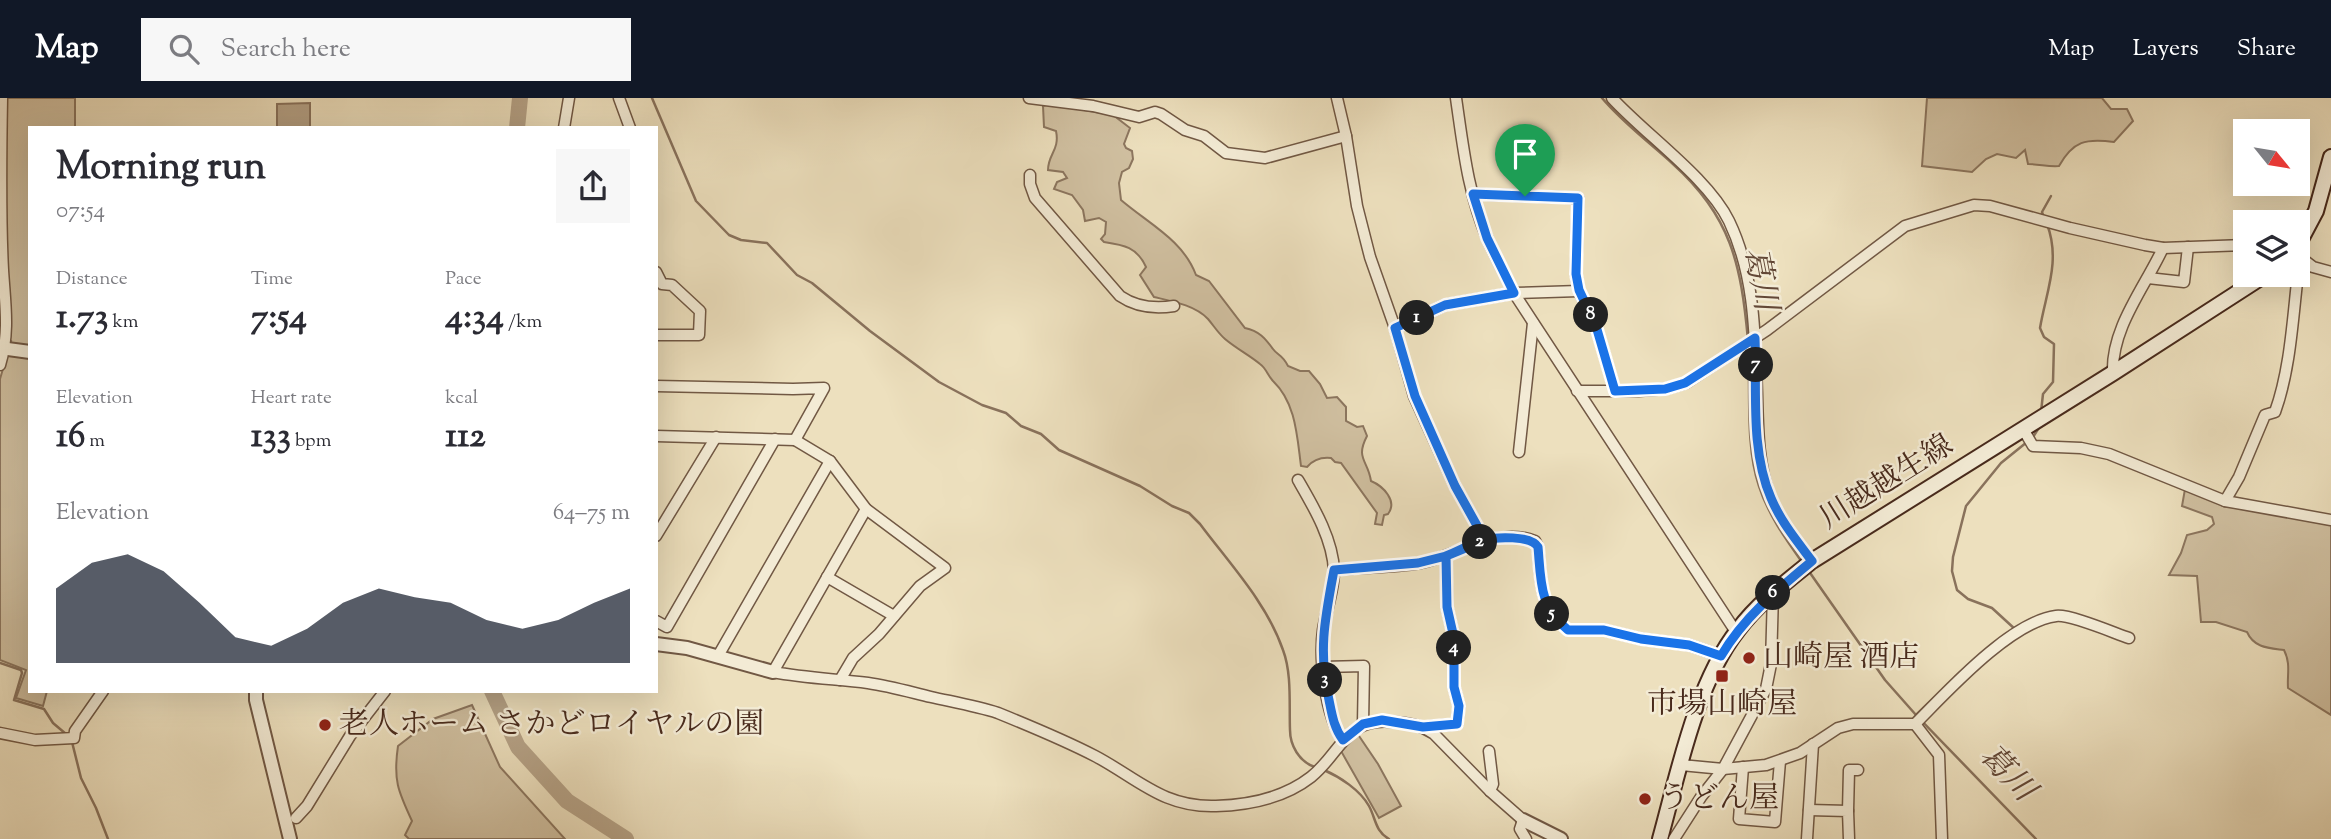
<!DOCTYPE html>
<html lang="en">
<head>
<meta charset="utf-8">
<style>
  :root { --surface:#fff; --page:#f7f7f7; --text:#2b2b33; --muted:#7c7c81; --accent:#111827 }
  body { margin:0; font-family:"Sorts Mill Goudy","Noto Serif JP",serif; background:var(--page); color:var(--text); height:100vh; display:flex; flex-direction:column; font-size:26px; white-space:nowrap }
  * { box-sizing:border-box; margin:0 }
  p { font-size:23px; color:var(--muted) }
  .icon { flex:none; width:38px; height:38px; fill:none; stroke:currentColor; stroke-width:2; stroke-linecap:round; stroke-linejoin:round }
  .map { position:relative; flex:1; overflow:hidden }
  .side { position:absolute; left:28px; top:28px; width:630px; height:567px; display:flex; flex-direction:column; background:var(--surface); border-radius:0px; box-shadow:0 7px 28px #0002 }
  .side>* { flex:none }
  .needle { width:46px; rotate:120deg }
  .controls { position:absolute; left:2233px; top:21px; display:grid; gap:14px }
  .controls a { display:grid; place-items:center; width:77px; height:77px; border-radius:0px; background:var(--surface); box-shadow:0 7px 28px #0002; font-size:35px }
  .pin { position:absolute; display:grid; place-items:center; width:60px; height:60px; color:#fff; margin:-72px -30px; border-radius:50% 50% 50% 0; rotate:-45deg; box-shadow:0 0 7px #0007 }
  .pin .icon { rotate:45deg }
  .km { position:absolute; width:35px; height:35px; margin:-18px; border-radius:50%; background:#222; color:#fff; font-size:19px; line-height:35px; text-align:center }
  .round { display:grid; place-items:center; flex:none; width:74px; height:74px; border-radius:0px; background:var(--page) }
  .summary { display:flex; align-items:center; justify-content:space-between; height:119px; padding:0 28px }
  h1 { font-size:38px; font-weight:700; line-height:52px }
  .stats { display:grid; grid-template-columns:repeat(3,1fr); gap:10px; height:119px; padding:7px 28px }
  .stats div { display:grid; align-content:center }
  .stats b { font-size:35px; font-weight:700 }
  .stats small { font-size:19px; font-weight:400 }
  .stats p { font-size:19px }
  .chart { height:196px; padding:14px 28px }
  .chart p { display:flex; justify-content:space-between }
  .chart svg { width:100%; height:126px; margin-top:7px; fill:var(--accent); opacity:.7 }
  header { display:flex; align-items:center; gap:42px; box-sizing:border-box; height:98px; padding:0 35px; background:var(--accent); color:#fff }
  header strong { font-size:33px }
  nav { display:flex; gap:38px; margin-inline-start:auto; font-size:24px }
  .search { width:490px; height:63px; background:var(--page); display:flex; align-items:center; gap:18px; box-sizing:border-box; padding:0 24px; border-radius:0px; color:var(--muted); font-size:26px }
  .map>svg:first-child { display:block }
  .green { fill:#d1c1a2; stroke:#8c765f; stroke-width:2 }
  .water { fill:#b5a287; stroke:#89725c; stroke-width:2 }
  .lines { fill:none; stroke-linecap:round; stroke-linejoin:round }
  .stream { stroke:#89725c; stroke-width:2.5 }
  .river { stroke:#b5a287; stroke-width:16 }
  .minor-casing { stroke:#715844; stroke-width:13 }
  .tertiary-casing { stroke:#715844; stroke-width:16 }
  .secondary-casing { stroke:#482a1c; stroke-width:18 }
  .minor { stroke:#f3ebd5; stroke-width:10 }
  .tertiary { stroke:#f3ebd5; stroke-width:12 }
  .secondary { stroke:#f3ebd5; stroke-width:14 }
  .route-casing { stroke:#fff; stroke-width:14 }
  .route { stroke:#1a73e8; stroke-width:9 }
  .poi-dot { fill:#8f2418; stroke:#f3ebd5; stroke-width:2.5 }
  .labels { text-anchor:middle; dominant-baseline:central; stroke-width:5; stroke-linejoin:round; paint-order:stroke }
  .street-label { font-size:30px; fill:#482a1c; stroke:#f3ebd5 }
  .poi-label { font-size:30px; fill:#482a1c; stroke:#f3ebd5; text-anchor:start }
  .water-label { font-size:32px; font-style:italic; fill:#634837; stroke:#f3ebd5 }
</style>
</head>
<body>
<header>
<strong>Map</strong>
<div class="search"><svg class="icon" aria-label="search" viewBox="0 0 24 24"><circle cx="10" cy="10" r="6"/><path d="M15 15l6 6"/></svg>Search here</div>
<nav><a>Map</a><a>Layers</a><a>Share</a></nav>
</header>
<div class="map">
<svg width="2331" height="741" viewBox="0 0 2331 741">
  <rect width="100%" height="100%" fill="#ede0be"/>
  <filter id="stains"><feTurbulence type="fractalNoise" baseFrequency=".00286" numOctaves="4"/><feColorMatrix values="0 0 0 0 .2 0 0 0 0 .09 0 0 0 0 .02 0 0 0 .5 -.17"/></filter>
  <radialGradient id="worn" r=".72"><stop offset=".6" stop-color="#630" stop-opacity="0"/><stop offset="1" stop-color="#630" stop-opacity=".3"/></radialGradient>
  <g class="green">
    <polygon points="0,0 75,0 75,30 30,30 30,593 47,593 43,608 16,600 26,572 0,562 0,281 11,243 0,241"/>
    <path d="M1927,0H2102L2111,11H2127L2133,23L2114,44C2086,40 2073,43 2059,68C2048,69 2040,66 2028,66L2025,52L2016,60L1997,56L1986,61L1972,74L1922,68Z"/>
    <path d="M1049,6L1113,17L1130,30L1124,46L1126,50L1132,53L1133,61L1129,70L1122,74L1119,85L1121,102C1149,126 1183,142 1196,177L1209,183L1245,230C1259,233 1265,240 1273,251C1278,258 1282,256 1288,268L1300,273H1309L1320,286L1327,300L1337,299L1346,309V323L1357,329L1363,328L1367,338C1355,361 1368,362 1371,383C1383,388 1398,403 1388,416L1384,417L1382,427L1375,426L1377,415L1341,365L1335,364L1331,360C1322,359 1313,362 1307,369L1301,368C1297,338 1296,305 1273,283C1268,278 1266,270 1260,266C1249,257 1237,251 1225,241C1218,235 1214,228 1208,221C1195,207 1171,203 1154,199L1140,177L1146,169C1137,149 1124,147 1104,144L1101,141L1105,136L1106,124L1099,120L1085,123L1083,112L1072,97L1054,91L1057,84L1067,80L1063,74L1048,72C1048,56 1060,52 1056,33L1044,29L1043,8Z"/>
    <path d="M2185,391L2225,406L2331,427V617L2288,590C2287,576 2291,566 2284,552C2269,550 2254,550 2247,534L2216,524H2201L2197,478L2169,477L2181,455L2187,437L2207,432L2214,426L2212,419L2182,408Z"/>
    <path d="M472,607L500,669L565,741H409L405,737L412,723C398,693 393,682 398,648L433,621Z"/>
    <polygon points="1357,635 1378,666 1401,708 1379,720 1341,653"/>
  </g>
  <polygon class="water" points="310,5 310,29 277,29 277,6"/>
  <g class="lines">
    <g class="stream">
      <path d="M652,0L696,103L729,137L741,142L767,145L797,177L812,185L870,233L939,284L982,307L1006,315L1021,328L1041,336L1059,352L1140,388L1172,408L1189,415L1200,426C1229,465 1267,505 1283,552C1292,576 1289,606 1290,632C1290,647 1299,664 1315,669"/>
      <path d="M1602,0C1623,25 1649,44 1673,66C1731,118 1741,166 1748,242"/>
      <polyline points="2044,120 2042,114 2051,98"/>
      <path d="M1748,248C1751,292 1745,347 1759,388C1768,416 1785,440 1802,464"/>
      <path d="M2041,314L2043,296L2053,284L2054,246L2044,239L2040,230C2046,194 2061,163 2047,126"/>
      <polyline points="2033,339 2040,328"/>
      <polyline points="1808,472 1885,582 1916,617 2036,741"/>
      <polyline points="2016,532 1992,510 1968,501 1957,492 1952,473 1953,459 1966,408 2001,365 2027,344"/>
      <polyline points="0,565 21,572 22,575 14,602 44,611 53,625 66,636"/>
      <polyline points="1955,579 1987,551"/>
      <polyline points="1916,617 1935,599"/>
      <polyline points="72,644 81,680 96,710 108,741"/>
      <path d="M1324,672C1340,679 1360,692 1369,708C1376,721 1375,733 1389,741"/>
    </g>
    <g class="river">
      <polyline points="517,30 520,0"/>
      <polyline points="492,593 518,649 567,703 626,741"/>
    </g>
    <g class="minor-casing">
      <g id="minor">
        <polyline points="619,0 630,30"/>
        <polyline points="1029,0 1093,8 1139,19 1155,14 1161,16 1185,32 1204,38 1226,55 1265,60 1346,38"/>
        <polyline points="1337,0 1346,38 1357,108 1370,159 1395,230 1414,298 1455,388 1485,442"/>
        <path d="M1456,0C1463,48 1468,97 1488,142C1496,160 1505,177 1514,195L1736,534"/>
        <path d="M1612,0C1646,37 1708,80 1729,123C1755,177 1755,237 1757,296C1758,330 1758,364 1769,396C1778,421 1796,443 1812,463"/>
        <polyline points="564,30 569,0"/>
        <path d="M1030,77V86L1035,100L1120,198C1136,209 1155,211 1174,208"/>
        <polyline points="1473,96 1578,100 1576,176 1579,193 1596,228 1615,293"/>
        <polyline points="2300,159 2313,169 2331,174"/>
        <polyline points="656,174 662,186 672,187 700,213 699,237 656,237"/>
        <polyline points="2148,180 2184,184 2188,149"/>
        <polyline points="1395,230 1445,207 1514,195 1579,193"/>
        <path d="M0,267C10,234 5,205 3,172C0,115 1,57 2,0"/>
        <path d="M2113,275C2111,230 2145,189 2163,150"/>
        <polyline points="656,288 793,291 824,290 795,342"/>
        <polyline points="1577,293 1638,293 1665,291 1686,285 1767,232 1905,128 1974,107 1990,108 2070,130 2145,147 2163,150 2245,147"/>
        <polyline points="2023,331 2033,348 2081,350 2109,356 2225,403 2331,422"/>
        <polyline points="656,338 795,342 830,363 866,411 945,470 920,488 879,536 853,560 840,582"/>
        <polyline points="1519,354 1533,225"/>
        <path d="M1298,382C1313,408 1333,441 1334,473C1334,492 1326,513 1323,532C1319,561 1325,618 1343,642"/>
        <path d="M2225,403L2239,379L2265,317L2275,314C2292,267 2293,210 2300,159L2298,157"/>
        <path d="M866,411L773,574C805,580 836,581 868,585C889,588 910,594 931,599C953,604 976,608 998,615C1030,628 1064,642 1095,658C1137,680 1163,710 1216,708C1249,707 1284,700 1311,679C1341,655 1346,618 1394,624C1409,625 1421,627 1434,636L1490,693L1523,722L1520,731L1526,741"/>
        <polyline points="656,438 716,339"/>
        <path d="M1334,472C1362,469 1392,470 1420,465C1458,458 1495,428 1535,443L1538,449C1541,483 1539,509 1568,532H1604L1641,541L1689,547L1721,558"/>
        <polyline points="827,479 894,518"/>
        <polyline points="656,523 667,529 775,341"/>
        <polyline points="718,558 830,363"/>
        <polyline points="1323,569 1364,568 1363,626"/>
        <polyline points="1915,626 1939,657 1942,741"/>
        <polyline points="1423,629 1457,626 1459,608 1454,589 1454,540 1447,509 1446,459"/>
        <polyline points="0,635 35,642 74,640 75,633 103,593"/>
        <polyline points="1489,653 1493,686 1490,693"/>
        <path d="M1681,667L1723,671L1766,667L1800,655L1838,630L1853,626H1915C1947,594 2010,524 2056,518C2070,516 2114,535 2129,540"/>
        <polyline points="1743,669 1739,721 1775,724 1780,663"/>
        <polyline points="1809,712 1848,713 1849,741"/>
        <polyline points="1848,713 1849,672 1858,672"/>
        <polyline points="296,720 307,708 350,638 385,593"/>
        <polyline points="1674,741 1701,699 1723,671 1766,591 1771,566 1773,495"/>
        <polyline points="1807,741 1813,646"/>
      </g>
    </g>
    <g class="tertiary-casing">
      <g id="tertiary">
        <polyline points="0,250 30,254"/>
        <polyline points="656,546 687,550 773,574"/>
        <polyline points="256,593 256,602 290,741"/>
        <polyline points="1523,722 1561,741"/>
      </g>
    </g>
    <g class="secondary-casing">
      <g id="secondary">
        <polyline points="2298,147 2316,113 2331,59"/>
        <path d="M1660,741C1678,676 1696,585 1738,532C1758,505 1786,484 1812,463L2113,275L2265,177"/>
      </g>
    </g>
    <use href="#minor" class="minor"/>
    <use href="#tertiary" class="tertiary"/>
    <use href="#secondary" class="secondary"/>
  </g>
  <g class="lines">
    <g class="route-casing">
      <path id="route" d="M1525,98L1473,96L1487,140L1514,195L1445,207L1395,230L1415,298L1455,388L1485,442L1446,458L1418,465L1334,472C1325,520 1318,553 1329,602C1332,617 1334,630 1343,642L1363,626L1382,622L1423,629L1457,626L1459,608L1454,589V540L1447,509L1446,458C1458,453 1471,446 1483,442C1496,439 1531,437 1538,449C1541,482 1539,509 1568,532H1604L1641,541L1689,547L1721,558C1744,519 1777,492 1812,463C1797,443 1781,424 1771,400C1750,352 1757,291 1755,240L1685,285L1665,291L1615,293L1596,228L1579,192L1576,176L1578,100L1525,98"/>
    </g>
    <use href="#route" class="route"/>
  </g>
  <g class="poi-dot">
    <circle cx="1749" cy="560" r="7"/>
    <rect x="1715" y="571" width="14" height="14" rx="3.5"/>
    <circle cx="325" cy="627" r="7"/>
    <circle cx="1645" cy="701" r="7"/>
  </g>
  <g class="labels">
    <g class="street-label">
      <text transform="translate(1887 385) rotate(-32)">川越越生線</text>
    </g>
    <g class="poi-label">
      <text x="1763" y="560">山崎屋 酒店</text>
      <text x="1722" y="607" text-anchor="middle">市場山崎屋</text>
      <text x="339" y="627">老人ホーム さかどロイヤルの園</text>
      <text x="1659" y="701">うどん屋</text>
    </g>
    <g class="water-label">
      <text transform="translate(1759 181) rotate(79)">葛川</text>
      <text transform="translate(2006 676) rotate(46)">葛川</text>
    </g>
  </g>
  <rect width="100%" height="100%" filter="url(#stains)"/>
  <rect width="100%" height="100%" fill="url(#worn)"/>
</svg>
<div class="controls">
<a><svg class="needle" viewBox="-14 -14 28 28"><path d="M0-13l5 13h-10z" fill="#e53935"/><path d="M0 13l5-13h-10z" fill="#7c7c81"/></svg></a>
<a><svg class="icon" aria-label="layers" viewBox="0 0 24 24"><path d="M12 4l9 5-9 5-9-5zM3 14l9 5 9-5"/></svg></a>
</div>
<div class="pin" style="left:1525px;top:98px;background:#1e9e55"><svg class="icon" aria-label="arrive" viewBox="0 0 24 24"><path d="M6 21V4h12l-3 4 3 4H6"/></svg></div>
<b class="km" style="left:1417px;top:220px">1</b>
<b class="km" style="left:1480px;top:444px">2</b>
<b class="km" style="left:1325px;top:582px">3</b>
<b class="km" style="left:1454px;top:550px">4</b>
<b class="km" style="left:1552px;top:516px">5</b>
<b class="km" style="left:1773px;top:495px">6</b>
<b class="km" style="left:1756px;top:267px">7</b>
<b class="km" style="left:1591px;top:217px">8</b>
<section class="side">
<div class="summary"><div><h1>Morning run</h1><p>07:54</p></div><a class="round"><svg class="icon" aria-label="share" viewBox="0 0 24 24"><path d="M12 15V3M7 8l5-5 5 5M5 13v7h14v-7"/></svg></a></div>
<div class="stats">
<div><p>Distance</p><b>1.73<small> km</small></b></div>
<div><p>Time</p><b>7:54</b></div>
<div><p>Pace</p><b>4:34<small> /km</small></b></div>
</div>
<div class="stats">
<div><p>Elevation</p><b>16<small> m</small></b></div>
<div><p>Heart rate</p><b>133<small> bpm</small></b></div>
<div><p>kcal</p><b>112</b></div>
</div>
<div class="chart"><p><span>Elevation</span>64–75 m</p>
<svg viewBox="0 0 160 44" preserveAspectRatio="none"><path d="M0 44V18L10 9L20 6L30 12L40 23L50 35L60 38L70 32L80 23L90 18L100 21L110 23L120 29L130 32L140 29L150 23L160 18V44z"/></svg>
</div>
</section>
</div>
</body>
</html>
